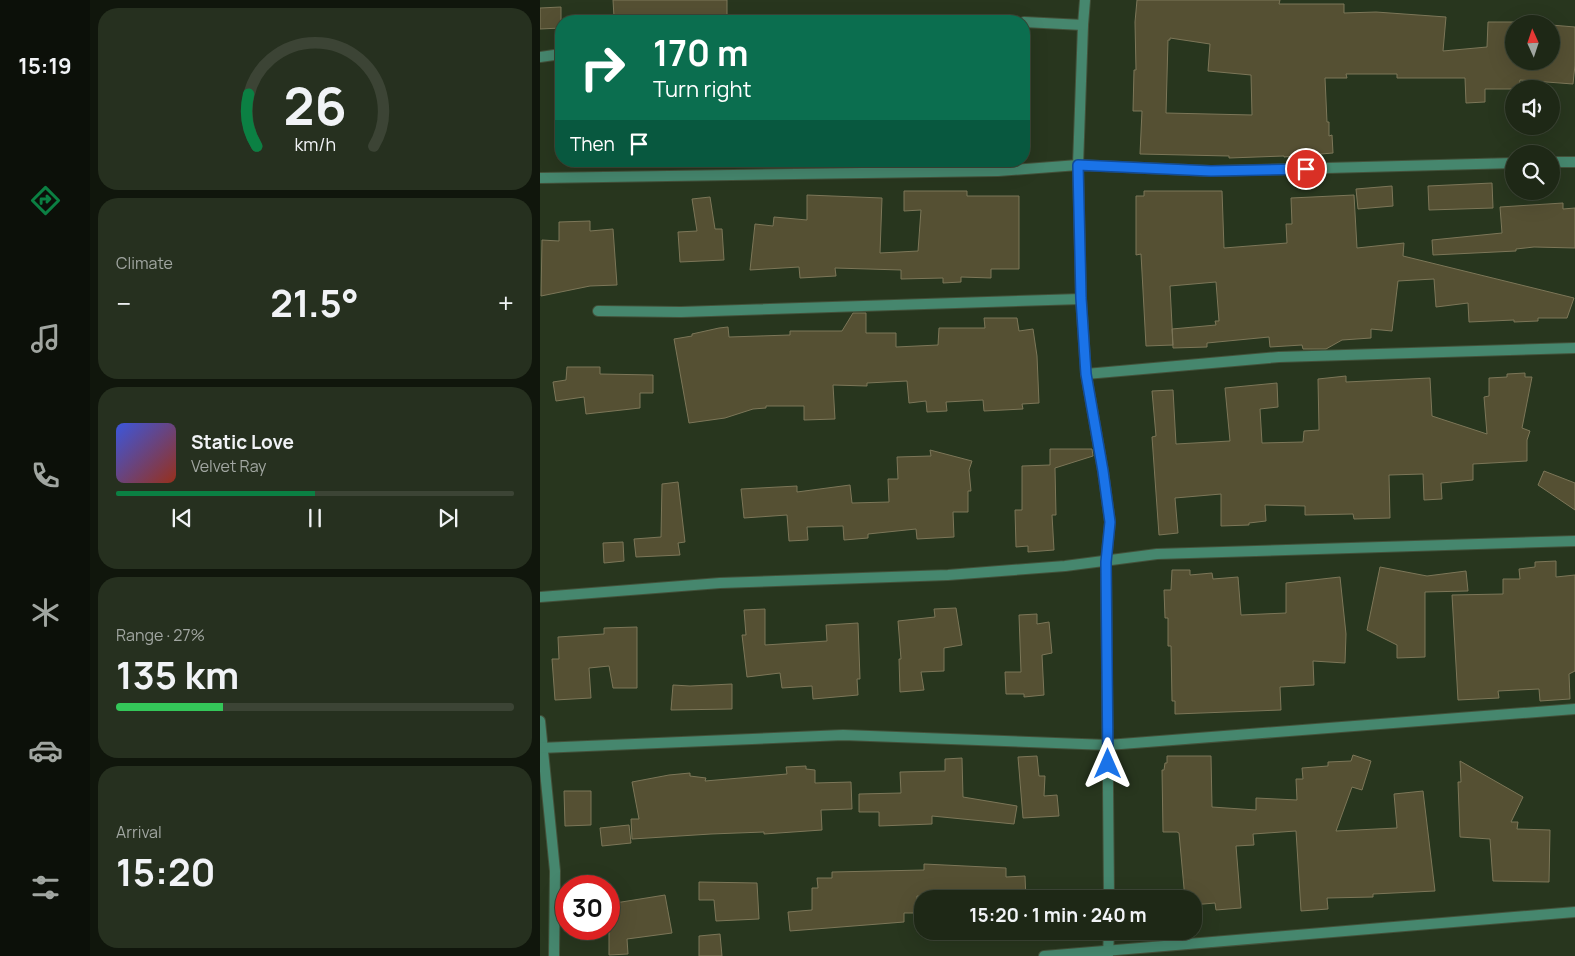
<!DOCTYPE html>
<meta charset="utf-8">
<style>
:root{--surface:#1e2816;--page:#26301f;--text:#f1f3f6;--muted:#a1a6a1;--line:#3c4435;--accent:#0b8043}
body{margin:0;font-family:Manrope,sans-serif;background:var(--page);color:var(--text);height:100vh;display:flex;flex-direction:column;font-size:19px;white-space:nowrap}
*{box-sizing:border-box;margin:0}
p{font-size:16px;color:var(--muted)}
.icon{flex:none;width:28px;height:28px;fill:none;stroke:currentColor;stroke-width:2;stroke-linecap:round;stroke-linejoin:round}
.map{position:relative;flex:1;overflow:hidden}
.panel{display:flex;flex-direction:column;gap:8px;padding:8px;background:#10160c;width:450px}
.panel>*{flex:none}
.guide{position:absolute;left:15px;top:15px;width:475px;height:152px;border-radius:20px;box-shadow:0 5px 20px #0002,0 0 0 1px var(--line);background:#0b6e4f;color:#fff;overflow:hidden}
.needle{width:32px;rotate:357deg}
.tools{position:absolute;left:965px;top:15px;display:grid;gap:10px}
.tools a{display:grid;place-items:center;width:55px;height:55px;border-radius:50%;background:var(--surface);box-shadow:0 5px 20px #0002,0 0 0 1px var(--line);font-size:25px}
.speed{position:absolute;left:15px;top:875px;display:flex;gap:10px;font-size:25px;font-weight:700;text-align:center}
.speed>*{display:grid;place-content:center;width:65px;height:65px;border-radius:50%;background:var(--surface);box-shadow:0 5px 20px #0002,0 0 0 1px var(--line);line-height:1}
.speed .limit{border:8px solid #d22;background:#fff;color:#111}
.pin{position:absolute;display:grid;place-items:center;width:42px;height:42px;color:#fff;margin:-21px;border:2px solid #fff;border-radius:50%;box-shadow:0 1px 5px #0007}
.me{position:absolute;width:55px;margin:-28px;rotate:0deg;stroke-linejoin:round;filter:drop-shadow(0 0 4px #0008)}
.turn{display:flex;align-items:center;gap:18px;height:105px;padding:0 15px;font-size:22px}
.turn .icon{width:65px;height:65px;stroke-width:2.5}
.turn b{display:block;font-size:35px;line-height:42px}
.then{display:flex;align-items:center;height:48px;padding:0 15px;background:#0003;gap:10px;font-size:19px}
.big{font-size:38px;font-weight:700;line-height:1.1}
.panel .card{flex:1;display:flex;flex-direction:column;justify-content:center;gap:8px;min-width:0;padding:0 18px;border-radius:20px;background:var(--page)}
.panel .dial{align-items:center;gap:0}
.dial svg{height:130px;overflow:visible;fill:none;stroke:var(--line);stroke-width:7;stroke-linecap:round;text-anchor:middle}
.dial text{fill:var(--text);stroke:none}
.song{display:flex;align-items:center;gap:15px}
.cover{width:60px;height:60px;border-radius:8px;background:linear-gradient(135deg,hsl(230 70% 55%),hsl(10 70% 35%))}
.played{height:5px;border-radius:2px;background:linear-gradient(90deg,var(--accent) 50%,var(--line) 50%)}
.keys{display:flex;justify-content:space-around;direction:ltr}
.heat{display:flex;justify-content:space-between;align-items:center;font-size:28px;direction:ltr}
.charge{height:8px;border-radius:4px;background:linear-gradient(90deg,#34c759 27%,var(--line) 0)}
.trip{position:absolute;left:374px;top:890px;width:288px;height:50px;border-radius:20px;background:var(--surface);box-shadow:0 5px 20px #0002,0 0 0 1px var(--line);font-weight:700;line-height:50px;text-align:center}
main{display:flex;flex:1;min-height:0}
.dock{display:flex;flex-direction:column;width:90px;justify-content:space-around;align-items:center;background:#0c1009;color:var(--muted)}
.dock .icon{width:35px;height:35px}
.dock .current{color:var(--accent)}
.dock b{font-size:22px;color:var(--text)}
.map>svg:first-child{display:block}
</style>
<main>
<nav class="dock">
<b>15:19</b>
<svg class="icon current" aria-label="directions" viewBox="0 0 24 24"><path d="M12 3l9 9-9 9-9-9zM9 14v-3h6M13 9l2 2-2 2"/></svg>
<svg class="icon" aria-label="music" viewBox="0 0 24 24"><path d="M9 18V5l10-2v13"/><circle cx="6" cy="18" r="3"/><circle cx="16" cy="16" r="3"/></svg>
<svg class="icon" aria-label="phone" viewBox="0 0 24 24"><path d="M5 4h4l2 5-3 2q2 4 5 5l2-3 5 2v4C11 20 4 13 5 4z"/></svg>
<svg class="icon" aria-label="climate" viewBox="0 0 24 24"><path d="M12 3v18M4 7l16 10M4 17L20 7"/></svg>
<svg class="icon" aria-label="car" viewBox="0 0 24 24"><path d="M5 17H2v-5l4-1 3-4h7l3 4 3 1v5h-3M9 17h6M6 11h13"/><circle cx="7" cy="17" r="2"/><circle cx="17" cy="17" r="2"/></svg>
<svg class="icon" aria-label="filters" viewBox="0 0 24 24"><path d="M4 7h16M4 17h16"/><circle cx="9" cy="7" r="2"/><circle cx="15" cy="17" r="2"/></svg>
</nav>
<section class="panel">
<div class="card dial"><svg viewBox="0 0 100 80">
<path d="M14 69A42 42 0 1 1 86 69"/>
<path d="M14 69A42 42 0 0 1 9 37" stroke="#0b8043"/>
<text x="50" y="56" font-size="32" font-weight="700">26</text>
<text x="50" y="72" font-size="11">km/h</text>
</svg></div>
<div class="card"><p>Climate</p>
<div class="heat"><a>−</a><b class="big">21.5°</b><a>+</a></div>
</div>
<div class="card">
<div class="song"><i class="cover"></i><div><b>Static Love</b><p>Velvet Ray</p></div></div>
<div class="played"></div>
<div class="keys"><svg class="icon" aria-label="previous" viewBox="0 0 24 24"><path d="M18 5L8 12l10 7zM5 5v14"/></svg><svg class="icon" aria-label="pause" viewBox="0 0 24 24"><path d="M8 5v14M16 5v14"/></svg><svg class="icon" aria-label="next" viewBox="0 0 24 24"><path d="M6 5l10 7-10 7zM19 5v14"/></svg></div>
</div>
<div class="card"><p>Range · 27%</p><b class="big">135 km</b><div class="charge"></div></div>
<div class="card"><p>Arrival</p><b class="big">15:20</b></div>
</section>
<div class="map">
<svg width="1035" height="956" viewBox="0 0 1035 956">
<rect width="100%" height="100%" fill="#28361e"/>
<!-- building -->
<g fill="#555033" stroke="#7c7658" fill-rule="evenodd">
<path d="M73,0H187V15L172,16V18H154V17L104,19V17H74Z"/>
<path d="M597,0H740L739,4H804V13L836,12L906,17L903,51L947,47L948,22H974V61H1011V25L1035,27V65L1033,84L980,80L979,89H945V102L926,103L925,78H857V74H806L807,78H785L787,122H789V136L792,135L793,153L744,157V156L689,158V156L600,154L602,111H593L594,70H596L595,22ZM630,38L670,44L668,71L711,75L712,115L626,113L628,40H630Z"/>
<path d="M21,7V28L0,29V8Z"/>
<path d="M952,183L953,208L889,210L888,186Z"/>
<path d="M852,186L853,206L818,209L816,189Z"/>
<path d="M364,191H427V196H479V269H451V278L421,277V282L403,283V278L361,279V270L295,268L296,276L260,278L259,267L210,270L215,224L233,226L234,217L267,220V195L342,198L340,253L378,251L381,210L364,211Z"/>
<path d="M604,191H682L684,248L747,243L746,224H752L751,198L814,195L817,248L864,243L863,256L1034,298L1027,318H998V321L974,322V320L929,322L928,303L896,307L894,279L858,281L852,331L831,329V338L802,340L786,349H763L762,345L730,347L729,337L667,343V347L633,348L632,329L676,325L675,321H679L676,282L630,286L633,345L606,346L601,254L596,255V196H604Z"/>
<path d="M170,197L175,229H182L184,260L140,262L138,232L157,231L152,199Z"/>
<path d="M1023,203V209L1035,208V248L994,247L976,249V251L893,255L892,240L962,233L960,207Z"/>
<path d="M50,221V231L73,229L77,285L50,286L1,296L2,240L19,241V222Z"/>
<path d="M313,313H326V333H356V347L398,345L399,328H445L444,318H477L479,331L493,329L497,356L499,403L482,404L483,409L444,411L443,400L406,402L407,411L387,412L386,401L369,403L367,381L327,383V386L293,385L295,419L264,420V406H226V408L213,409L185,418L149,423L134,339L152,336V334L179,328L188,327L189,337L250,335V331H302Z"/>
<path d="M27,367H60V374L113,375V393H100V408L46,414L44,397L16,401L13,382L26,380Z"/>
<path d="M985,373V377H992L982,428L990,431L987,440V461L933,464V480L901,483L902,499L884,500L883,474L849,475L850,518L814,519L813,514L765,515V506L725,505L726,521L709,523V525L681,526V494L635,498L638,533L619,535L612,437L616,436L612,391L633,390L636,444L690,441L685,388L737,383L738,407L720,409L722,443L763,442L764,431L779,430L778,379L806,376V382L890,378L892,416L947,434L944,397L949,396V378L967,377V374Z"/>
<path d="M510,449H552L553,456L515,468L516,515H512L514,550L488,552V546L476,547L475,510H482V466L510,465Z"/>
<path d="M390,450L432,461L429,470L431,491H428V512H413L414,537L377,539L376,529L328,534V538L304,540L303,526L267,527L268,540L249,541L247,515L204,518L201,489L257,486V492L310,485L312,503L349,502L348,479H358L357,457L391,456Z"/>
<path d="M1004,471L1035,483V510L998,485Z"/>
<path d="M138,482L145,542L138,543L140,555L96,557L94,539L121,537L122,484Z"/>
<path d="M83,542L84,561L64,563L63,543Z"/>
<path d="M1016,561V577L1035,575V671L1029,674L1030,699L1000,701L999,689L958,691L959,698L918,700L912,595L963,594V579H980L979,569L995,567V562Z"/>
<path d="M840,567L887,576L926,571L928,591L885,592V657L857,658V645L827,630Z"/>
<path d="M632,570H650V575L672,573L673,579L698,577L701,615L746,613V583L800,577L806,634L805,663L773,661L774,685L740,687L741,710L635,714V701H632L631,646H628V618H625L624,590H631Z"/>
<path d="M416,608L422,645L404,648V671L381,672L384,690L360,692L359,659H361L358,621L395,617L394,609Z"/>
<path d="M225,609V645L287,641L286,625L318,623L320,679H317L318,695L273,699L272,686L242,688L240,673L207,677L202,635H206L204,610Z"/>
<path d="M497,614V624L509,622L512,653L502,655L504,695L484,697V694H466L465,672H481L479,615Z"/>
<path d="M97,627V688H73L69,666L49,668L51,698L15,700L12,659H19L18,637L64,634V628Z"/>
<path d="M192,684V709L131,710L133,685L150,686Z"/>
<path d="M813,755L831,761L822,790L812,787L796,831L857,828L854,794L883,791L895,891L833,894V897L787,898L788,909L761,911L756,831L713,834L714,845L696,846L701,908L676,910L675,903L652,905V899H645L639,833L637,832H623L622,770H624L625,763H627V756H671L672,807L716,810V798L757,800L756,779H763L762,768L788,766V762L811,761Z"/>
<path d="M497,756L499,776H505L504,796L517,795L519,816L483,818L478,757Z"/>
<path d="M422,758L423,797L477,806L474,824L392,816V824L339,826V812H319V794L361,793L360,772L405,771V759Z"/>
<path d="M920,761L983,797L971,822H978L977,829L1010,830L1009,882L953,881L950,839L920,837L918,782H921Z"/>
<path d="M266,766V769L275,770V783L311,782L312,809L281,810L282,830L224,834V832L171,834L92,839L91,819H99L92,782L129,775L150,773V776L166,778L165,781L247,774L246,767Z"/>
<path d="M24,791H51V825L25,826Z"/>
<path d="M89,825L91,843L62,846L60,828Z"/>
<path d="M384,864L466,868V877L485,876L486,899H417L377,896V913H364V922L250,931L248,912L272,910V888H278L277,878H292V872L384,870Z"/>
<path d="M159,882L217,883L219,919L176,921L174,900H159Z"/>
<path d="M125,895L132,933L87,939L88,954L69,955V904Z"/>
<path d="M180,934L182,956H159V936Z"/>
</g>
<g fill="none" stroke-linecap="round" stroke-linejoin="round">
<!-- street casing -->
<g stroke="#43513a" stroke-width="12">
<g id="street">
<path d="M545,0L543,25L538,165L541,299L546,374L563,471L570,522L566,562L569,899"/>
<path d="M484,22L543,25"/>
<path d="M0,57L21,54"/>
<path d="M1011,162H1035"/>
<path d="M0,178L458,171L538,165L671,171L974,163"/>
<path d="M58,311L141,312L541,299"/>
<path d="M546,374L739,357L1035,348"/>
<path d="M0,597L180,583L408,575L525,566L617,554L1035,541"/>
<path d="M0,721L15,871L14,956"/>
<path d="M0,748L303,735L568,745L1035,709"/>
<path d="M568,955L569,931"/>
<path d="M504,956L1035,912"/>
</g>
</g>
<!-- street -->
<use href="#street" stroke="#46876e" stroke-width="10"/>
</g>
<g fill="none" stroke-linecap="round" stroke-linejoin="round">
<!-- route casing -->
<g stroke="#114b97" stroke-width="12">
<path id="route" d="M568,764L566,562L570,522L563,471L546,374L541,298L538,165L671,171L766,169"/>
</g>
<!-- route -->
<use href="#route" stroke="#1a73e8" stroke-width="9"/>
</g>
</svg>
<div class="tools">
<a><svg class="needle" viewBox="-14 -14 28 28"><path d="M0-13l5 13h-10z" fill="#e53935"/><path d="M0 13l5-13h-10z" fill="#a1a6a1"/></svg></a>
<a><svg class="icon" aria-label="sound" viewBox="0 0 24 24"><path d="M4 9h4l5-4v14l-5-4H4zM17 9q2 3 0 6"/></svg></a>
<a><svg class="icon" aria-label="search" viewBox="0 0 24 24"><circle cx="10" cy="10" r="6"/><path d="M15 15l6 6"/></svg></a>
</div>
<div class="speed"><div class="limit">30</div></div>
<div class="pin" style="left:766px;top:169px;background:#d93025"><svg class="icon" aria-label="arrive" viewBox="0 0 24 24"><path d="M6 21V4h12l-3 4 3 4H6"/></svg></div>
<svg class="me" style="left:568px;top:764px" viewBox="-20 -20 40 40"><path d="M0-17L14 15 0 8-14 15z" fill="#1a73e8" stroke="#fff" stroke-width="4"/></svg>
<div class="trip">15:20 · 1 min · 240 m</div>
<div class="guide">
<div class="turn"><svg class="icon" aria-label="right" viewBox="0 0 24 24"><path d="M7 20v-9h11M14 6l5 5-5 5"/></svg><div><b>170 m</b>Turn right</div></div>
<div class="then">Then<svg class="icon" aria-label="arrive" viewBox="0 0 24 24"><path d="M6 21V4h12l-3 4 3 4H6"/></svg></div>
</div>
</div>
</main>
